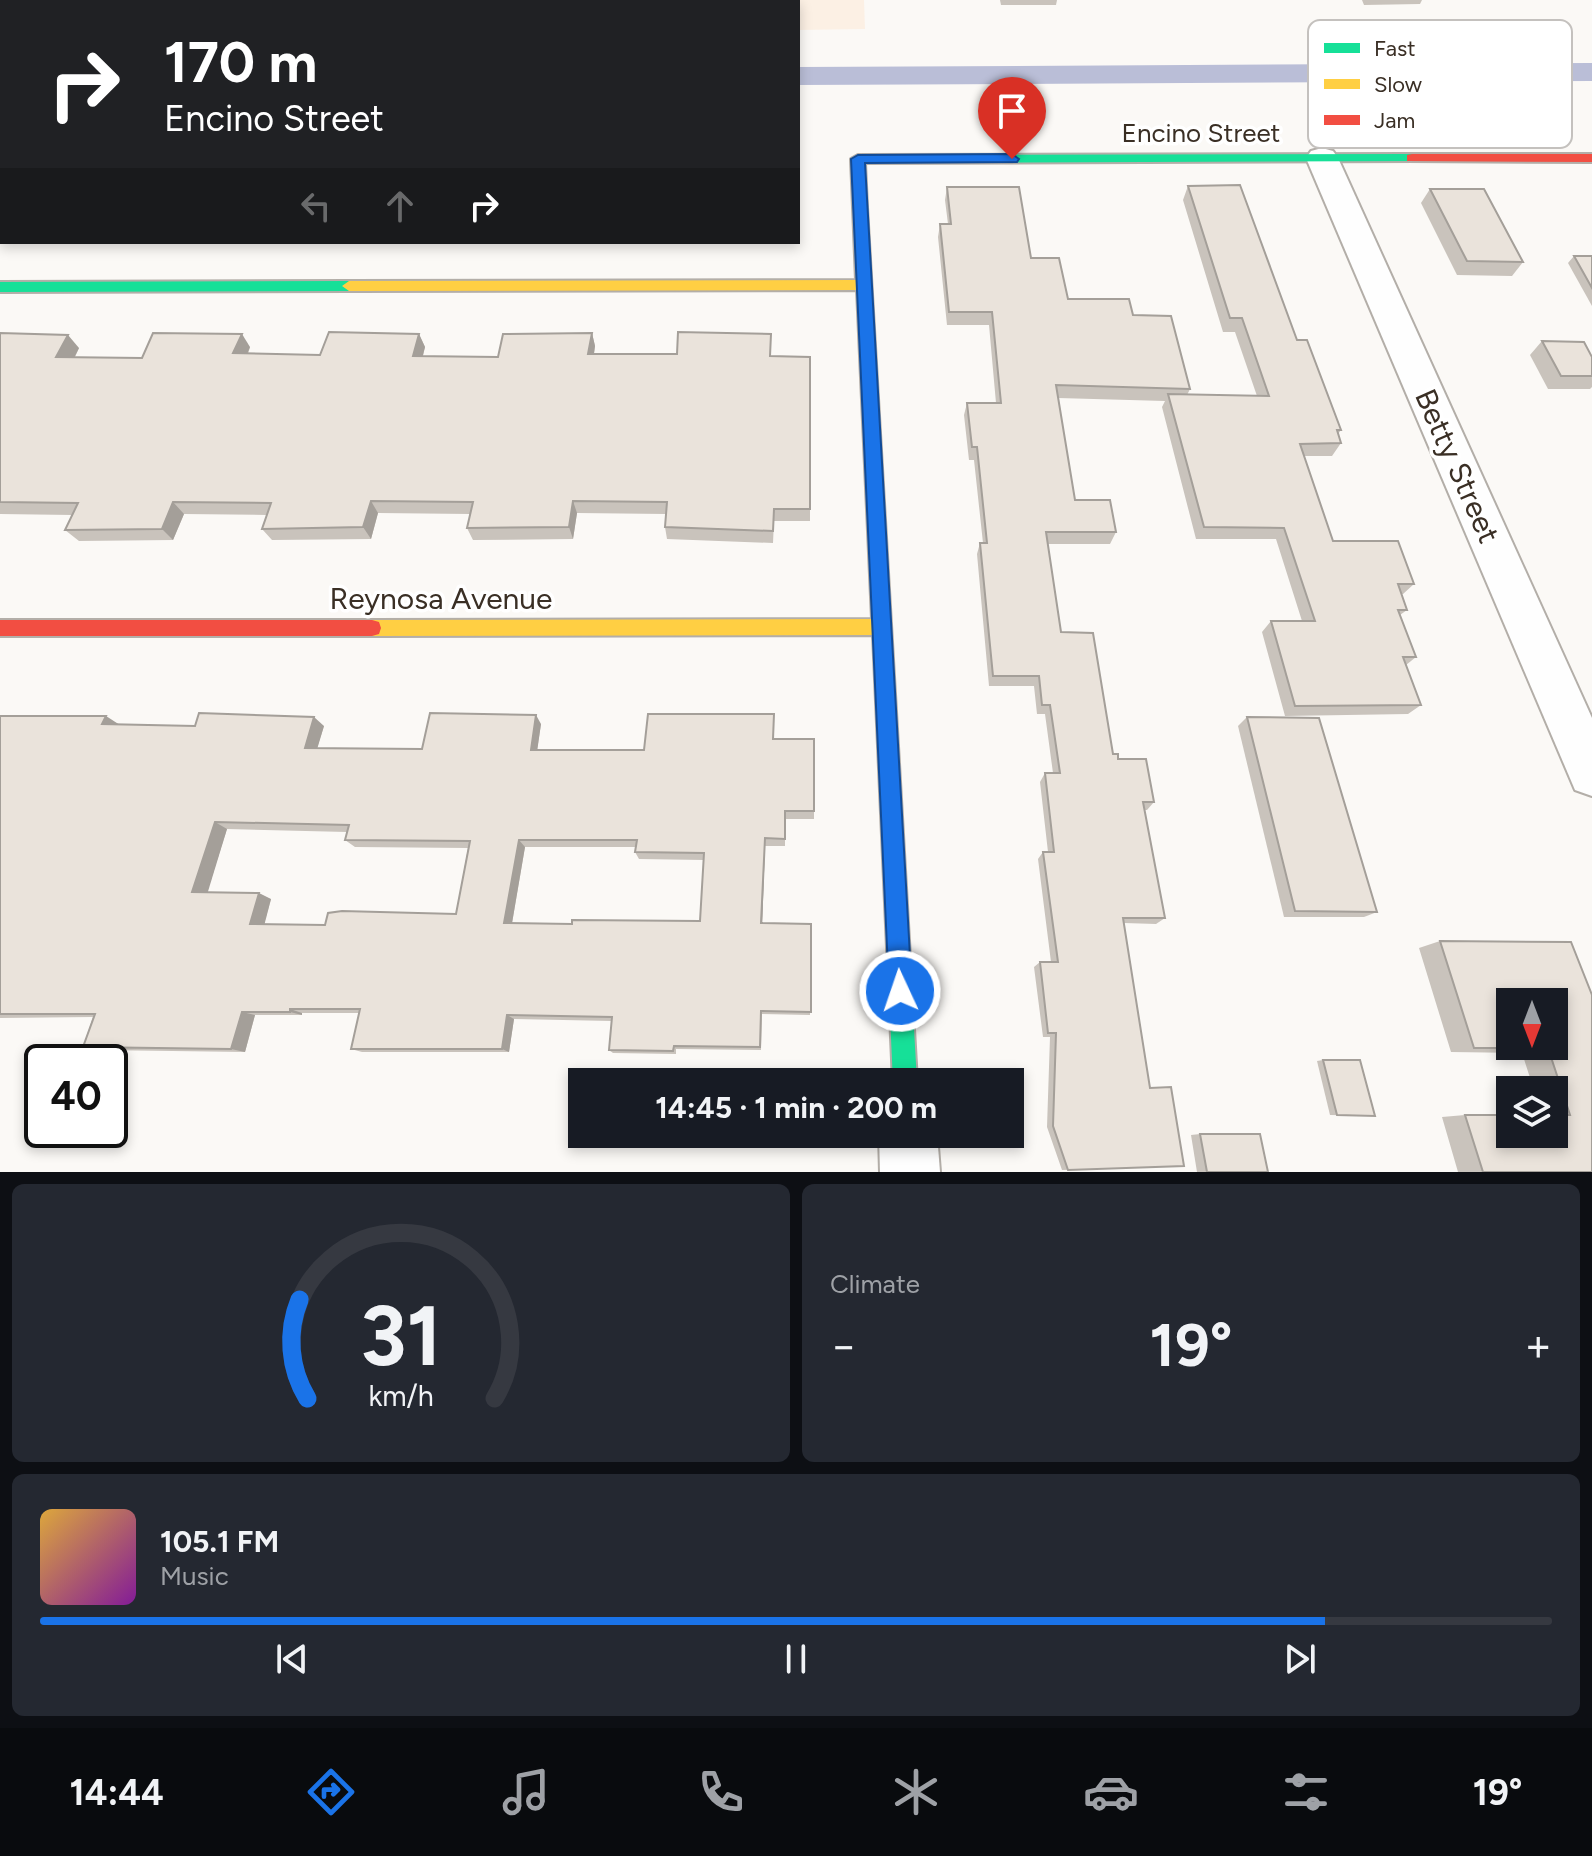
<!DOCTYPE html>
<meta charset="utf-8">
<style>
:root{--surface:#171b24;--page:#242831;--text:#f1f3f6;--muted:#9ea1a6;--line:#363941;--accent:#1a73e8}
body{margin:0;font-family:Figtree,sans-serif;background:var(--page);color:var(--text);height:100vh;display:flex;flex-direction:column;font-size:30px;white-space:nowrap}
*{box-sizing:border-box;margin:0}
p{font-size:26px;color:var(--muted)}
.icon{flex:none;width:44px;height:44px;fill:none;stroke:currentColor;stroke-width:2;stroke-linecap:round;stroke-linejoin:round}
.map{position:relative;height:1172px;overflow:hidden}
.drawer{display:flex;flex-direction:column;gap:12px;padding:12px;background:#0d0f14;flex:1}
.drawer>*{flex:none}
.hud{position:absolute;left:0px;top:0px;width:800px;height:244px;box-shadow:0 4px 12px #0003;background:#202124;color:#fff;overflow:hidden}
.needle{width:52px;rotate:180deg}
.fabs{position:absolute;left:1496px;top:988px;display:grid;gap:16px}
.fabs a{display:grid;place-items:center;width:72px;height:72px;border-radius:0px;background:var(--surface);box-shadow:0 4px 12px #0003;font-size:40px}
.speed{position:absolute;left:24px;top:1044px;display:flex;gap:16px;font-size:40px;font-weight:700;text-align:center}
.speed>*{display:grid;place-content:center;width:104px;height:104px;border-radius:50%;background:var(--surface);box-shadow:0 4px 12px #0003;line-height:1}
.speed .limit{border:4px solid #111;border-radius:12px;background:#fff;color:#111}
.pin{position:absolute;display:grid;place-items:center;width:68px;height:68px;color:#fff;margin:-82px -34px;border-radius:50% 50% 50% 0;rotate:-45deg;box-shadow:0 0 8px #0007}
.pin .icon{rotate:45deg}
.me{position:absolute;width:88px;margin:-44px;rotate:357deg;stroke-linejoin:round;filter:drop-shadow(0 0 6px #0008)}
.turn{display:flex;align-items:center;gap:28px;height:168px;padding:0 32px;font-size:36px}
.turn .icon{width:104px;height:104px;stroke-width:2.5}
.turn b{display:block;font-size:56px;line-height:68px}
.lanes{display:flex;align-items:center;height:76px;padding:0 32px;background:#0003;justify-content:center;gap:40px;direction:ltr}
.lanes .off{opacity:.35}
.big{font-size:60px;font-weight:700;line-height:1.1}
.drawer .card{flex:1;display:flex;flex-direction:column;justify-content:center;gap:12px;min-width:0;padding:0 28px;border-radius:12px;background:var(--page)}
.drawer .dial{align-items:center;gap:0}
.dial svg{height:208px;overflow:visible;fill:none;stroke:var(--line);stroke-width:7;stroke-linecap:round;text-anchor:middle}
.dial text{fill:var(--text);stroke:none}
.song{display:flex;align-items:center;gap:24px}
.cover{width:96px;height:96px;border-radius:12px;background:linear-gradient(135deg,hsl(40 70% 55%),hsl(290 70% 35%))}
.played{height:8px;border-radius:4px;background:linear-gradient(90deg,var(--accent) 85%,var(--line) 85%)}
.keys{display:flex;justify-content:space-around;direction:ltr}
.heat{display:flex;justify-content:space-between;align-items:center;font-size:44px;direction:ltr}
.drawer .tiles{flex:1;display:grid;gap:12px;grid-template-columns:1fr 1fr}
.card:last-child{grid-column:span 2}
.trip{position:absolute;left:568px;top:1068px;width:456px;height:80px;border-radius:0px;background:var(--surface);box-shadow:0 4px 12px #0003;font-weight:700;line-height:80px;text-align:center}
.tabs{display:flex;height:128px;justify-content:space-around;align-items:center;background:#090b0e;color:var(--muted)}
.tabs .icon{width:56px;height:56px}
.tabs .on{color:var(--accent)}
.tabs b{font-size:36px;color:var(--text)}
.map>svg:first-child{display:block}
</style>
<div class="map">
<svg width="1592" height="1172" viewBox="0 0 1592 1172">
<rect width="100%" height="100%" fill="#fbf9f6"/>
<!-- built -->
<path fill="#fcf0e4" d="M0,0H864L865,29L798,30V2H2L0,30Z"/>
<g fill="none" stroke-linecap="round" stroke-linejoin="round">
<!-- canal -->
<g fill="#babed7" fill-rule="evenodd">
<path d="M1592,63V81L798,85V67Z"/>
<rect x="0" y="70" width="2" height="18"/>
</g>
<!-- street casing -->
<g stroke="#b3aea8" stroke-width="4">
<g id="street">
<path d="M1322,148L1333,151L1338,158L1592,718V796L1575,790L1306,158L1311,151Z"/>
<path d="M879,1134H937L940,1172H880Z"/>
</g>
</g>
<!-- fast casing -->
<g stroke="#b3aea8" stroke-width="4">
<g id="fast">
<path d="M1412,154L1417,155V161L865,163L867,207L860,212L853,207L851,159L858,155Z"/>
<path d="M349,281L356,286L349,291L0,292V282Z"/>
<path d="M888,737L895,739L898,746L917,1082H893L878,746L881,739Z"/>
</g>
</g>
<!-- slow casing -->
<g stroke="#b3aea8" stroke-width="4">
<path id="slow" d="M860,202L867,207L898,746L895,753L888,755L881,753L878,746L873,635L372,636L365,634L363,628L365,622L372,620L872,619L857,290L349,291L342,286L349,281L856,280L853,207Z"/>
</g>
<!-- jam casing -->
<g stroke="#b3aea8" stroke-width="4">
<g id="jam">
<path d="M1412,154H1592V162L1407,161V155Z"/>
<path d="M0,620H372L379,622L381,628L379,634L372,636H0Z"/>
</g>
</g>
<!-- street -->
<use href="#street" fill="#fefefe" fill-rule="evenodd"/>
<!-- fast -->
<use href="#fast" fill="#16e098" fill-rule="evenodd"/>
<!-- slow -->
<use href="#slow" fill="#ffcf43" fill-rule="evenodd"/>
<!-- jam -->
<use href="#jam" fill="#f24e42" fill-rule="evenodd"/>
</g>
<!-- wall -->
<g fill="#c9c3bc" fill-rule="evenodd">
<rect x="686" y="0" width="98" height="2"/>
<path d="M1000,0H1057L1056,5H1001Z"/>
<path d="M1362,0H1422L1420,4L1364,5Z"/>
<rect x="0" y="153" width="2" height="77"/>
<path d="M1188,186L1297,340L1341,430L1338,434L1341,443L1332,456H1304L1333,541L1414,584L1403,594H1401L1407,610L1400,615L1416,657L1406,665L1421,705L1408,714L1285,716L1262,632L1271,621H1302L1276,539H1196L1162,407L1165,401L1058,398L1075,500L1116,532L1110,544H1048L1061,632L1113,754L1154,802L1147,810H1144L1165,918L1156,924L1124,923L1150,1088L1184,1166L1062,1170L1047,1127L1050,1037H1043L1034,967L1040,962H1051L1038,859L1043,852H1048L1040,782L1045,773H1053L1045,714H1037L1034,686H989L977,554L980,543H983L974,460H969L964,415L967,403H996L989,325H947L938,237L940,224H948L945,200L947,187L1031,258L1068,299L1133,315L1190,389L1187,395L1257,396L1235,332H1223L1183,200Z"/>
<path d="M1430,189L1523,262L1512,276L1457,275L1421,203Z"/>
<path d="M1574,256H1592V306L1568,263Z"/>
<path d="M0,333L79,348L75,357L142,358L250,347L248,354L320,355L419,334L425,347L423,356L498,357L592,333L595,346L594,354L810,357V521H774L773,543L667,539L665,527L666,514L577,513L573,539L473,540L467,528L470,514L378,513L371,539L272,540L262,529L267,515L184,514L173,540L79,541L65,530L73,515L0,514Z"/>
<path d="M1542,341L1592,357V387L1590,389H1548L1530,355Z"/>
<path d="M774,714V739H814V819H785V846H765L762,923L811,924L810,1015L762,1014L761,1050L676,1049V1054L613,1053L609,1050L612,1021L514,1019L509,1052H362L351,1049L359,1013H302V1015H255L245,1052L100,1050L83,1047L93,1017L0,1018V716L120,725L195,726H324L317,748L422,749L541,724L537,750H644ZM227,829L347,832L345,840L355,847L468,848L456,914L325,925L264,924L271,899L207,892ZM525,847H636L635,852L639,859L704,860L700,921L572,924L512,923Z"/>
<path d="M1247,717L1377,912L1364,917H1284L1238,726Z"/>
<path d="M1440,941L1592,995V1172H1458L1442,1117L1465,1115L1554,1134V1090H1534L1522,1053L1451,1052L1419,948Z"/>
<path d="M1323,1060L1375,1116L1330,1115L1317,1061Z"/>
<path d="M1200,1134L1268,1172H1197L1191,1135Z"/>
</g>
<!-- shaded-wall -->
<g fill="#a49f99">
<path d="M762,0H784V2H758Z"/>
<path d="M592,333L595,346L592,367L588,354Z"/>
<path d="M242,334L250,347L242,366L233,353Z"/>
<path d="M419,334L425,347L419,370L413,356Z"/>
<path d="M68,335L79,348L68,370L56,357Z"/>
<path d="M371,501L378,513L371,539L363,527Z"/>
<path d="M573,501L577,513L573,539L569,527Z"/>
<path d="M173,502L184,514L173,540L162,529Z"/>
<path d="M536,715L541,724L536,759L531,750Z"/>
<path d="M106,716L120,725L102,724Z"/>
<path d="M314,717L324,726L315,756L305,748Z"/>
<path d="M215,822L227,829L206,898L192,892Z"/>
<path d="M765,838V846L762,929L761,923Z"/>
<path d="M519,840L525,847L511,929L504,923Z"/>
<path d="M259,893L271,899L263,930L250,924Z"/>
<path d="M290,1009L302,1013V1015L290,1012Z"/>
<path d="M242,1012L255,1015L245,1052L231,1049Z"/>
<path d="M507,1015L514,1019L509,1052L502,1049Z"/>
</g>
<!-- building -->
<g fill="#eae3db" stroke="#a49f99" stroke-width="2" fill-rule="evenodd">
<path d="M702,0H762L758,2H705Z"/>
<rect x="0" y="153" width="2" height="63"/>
<path d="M1240,185L1297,340H1307L1341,430H1337L1341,443L1300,444L1333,541H1398L1414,584H1398L1407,610H1398L1416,657H1403L1421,705L1295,706L1271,621H1315L1284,528L1204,527L1168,394L1269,396L1242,318H1230L1188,186Z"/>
<path d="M947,187H1019L1031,258H1059L1068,299H1129L1133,315L1171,316L1190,389L1056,385L1075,500H1110L1116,532H1046L1061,632L1093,633L1113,754H1118V759H1146L1154,802H1143L1165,918H1123L1150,1088L1171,1087L1184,1166L1068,1170L1053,1126L1056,1033H1048L1040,962H1058L1043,852H1054L1045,773H1060L1050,705H1042L1039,676H993L980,543H987L977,447H972L967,403H1001L992,312H949L940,224H951Z"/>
<path d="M1430,189H1484L1523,262L1467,261Z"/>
<path d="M1574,256H1592V288Z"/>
<path d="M329,332L419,334L413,356L498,357L503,334L592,333L588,354H677L678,332L771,334L770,356L810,357V509H774L773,531L665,527L667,502L573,501L569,527L467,528L473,502L371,501L363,527L262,529L271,503L173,502L162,529L65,530L78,503L0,502V333L68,335L56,357L142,358L153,333L242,334L233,353L320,355Z"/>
<path d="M1542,341L1584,342L1592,357V376H1561Z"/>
<path d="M199,713L314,717L305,748L422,749L430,713L536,715L531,750H644L648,714H774L773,739H814V811H785V839L765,838L761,923L811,924V1012L761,1011L760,1047L674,1046L673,1051L609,1050L612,1017L507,1015L502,1049H351L360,1009H290V1012H242L231,1049L83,1047L95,1014H0V716H106L102,724L195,726ZM215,822L349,825L345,840L470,841L456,914L342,911L328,913L325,925L250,924L259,893L192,892ZM519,840H637L635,852L704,853L700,921L572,920V924L504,923Z"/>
<path d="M1247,717L1319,718L1377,912L1295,911Z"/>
<path d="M1440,941L1571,942L1592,995V1172H1483L1465,1115H1510V1134H1554V1115H1570L1548,1048H1474ZM1510,1002H1554V1046H1510Z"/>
<path d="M1323,1060H1360L1375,1116L1337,1115Z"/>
<path d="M1200,1134H1260L1268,1172H1207Z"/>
</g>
<!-- route -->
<path fill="#1a73e8" stroke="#114b97" stroke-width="2" d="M1012,154L1019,159L1017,162L865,163L912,991L908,999L900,1002L892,999L889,991L851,159L858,155Z"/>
<g text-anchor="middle" stroke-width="7" stroke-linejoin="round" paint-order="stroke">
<!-- far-street labels -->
<g font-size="26" fill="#3a2f25" stroke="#fff">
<text x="1201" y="142">Encino Street</text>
</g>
<!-- street labels -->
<g font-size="30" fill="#3a2f25" stroke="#fff">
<text transform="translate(1457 466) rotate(66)" y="10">Betty Street</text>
<text x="441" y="609">Reynosa Avenue</text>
</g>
</g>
<!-- legend -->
<rect x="1308" y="20" width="264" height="128" rx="12" fill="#fff" stroke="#c4c1be" stroke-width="2"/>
<rect x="1324" y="43" width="36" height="10" fill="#16e098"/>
<rect x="1324" y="79" width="36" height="10" fill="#ffcf43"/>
<rect x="1324" y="115" width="36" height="10" fill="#f24e42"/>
<g font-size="22" fill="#3a2f25">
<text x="1374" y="56">Fast</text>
<text x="1374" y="92">Slow</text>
<text x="1374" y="128">Jam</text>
</g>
</svg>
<div class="fabs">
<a><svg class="needle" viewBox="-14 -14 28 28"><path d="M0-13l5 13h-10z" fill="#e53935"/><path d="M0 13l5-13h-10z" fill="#9ea1a6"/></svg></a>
<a><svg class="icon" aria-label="layers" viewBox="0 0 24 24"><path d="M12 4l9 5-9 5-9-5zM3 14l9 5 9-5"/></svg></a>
</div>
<div class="speed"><div class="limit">40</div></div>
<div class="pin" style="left:1012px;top:159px;background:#d93025"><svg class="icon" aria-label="arrive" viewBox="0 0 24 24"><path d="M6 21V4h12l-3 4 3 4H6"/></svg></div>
<svg class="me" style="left:900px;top:991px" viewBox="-20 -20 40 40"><circle r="17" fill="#1a73e8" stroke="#fff" stroke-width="3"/><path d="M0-11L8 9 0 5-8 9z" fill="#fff"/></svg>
<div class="trip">14:45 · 1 min · 200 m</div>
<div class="hud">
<div class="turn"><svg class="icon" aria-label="right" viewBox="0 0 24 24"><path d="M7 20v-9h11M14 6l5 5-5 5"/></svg><div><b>170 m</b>Encino Street</div></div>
<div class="lanes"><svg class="icon off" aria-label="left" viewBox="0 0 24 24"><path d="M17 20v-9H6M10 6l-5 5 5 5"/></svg><svg class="icon off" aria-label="ahead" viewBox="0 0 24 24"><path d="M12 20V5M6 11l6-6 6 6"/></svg><svg class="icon" aria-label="right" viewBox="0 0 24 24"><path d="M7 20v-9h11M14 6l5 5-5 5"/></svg></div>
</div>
</div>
<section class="drawer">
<div class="tiles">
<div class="card dial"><svg viewBox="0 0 100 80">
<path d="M14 69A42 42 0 1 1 86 69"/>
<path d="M14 69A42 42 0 0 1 11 31" stroke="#1a73e8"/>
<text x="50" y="56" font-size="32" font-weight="700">31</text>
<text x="50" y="72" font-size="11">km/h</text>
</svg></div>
<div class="card"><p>Climate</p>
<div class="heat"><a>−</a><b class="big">19°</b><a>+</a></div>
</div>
<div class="card">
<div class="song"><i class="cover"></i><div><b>105.1 FM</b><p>Music</p></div></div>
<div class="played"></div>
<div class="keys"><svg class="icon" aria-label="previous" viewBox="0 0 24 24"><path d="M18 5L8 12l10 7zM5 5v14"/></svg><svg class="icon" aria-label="pause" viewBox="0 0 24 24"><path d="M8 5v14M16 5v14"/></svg><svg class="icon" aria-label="next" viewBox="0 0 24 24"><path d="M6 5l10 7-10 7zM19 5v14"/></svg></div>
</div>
</div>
</section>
<nav class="tabs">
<b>14:44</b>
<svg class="icon on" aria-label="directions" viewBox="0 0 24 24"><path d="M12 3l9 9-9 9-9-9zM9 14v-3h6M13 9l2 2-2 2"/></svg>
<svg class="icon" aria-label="music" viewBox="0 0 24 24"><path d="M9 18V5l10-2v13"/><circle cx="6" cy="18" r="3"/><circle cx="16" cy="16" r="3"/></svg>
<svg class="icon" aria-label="phone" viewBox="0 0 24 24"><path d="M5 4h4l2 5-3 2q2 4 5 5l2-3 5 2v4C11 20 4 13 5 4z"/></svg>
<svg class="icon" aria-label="climate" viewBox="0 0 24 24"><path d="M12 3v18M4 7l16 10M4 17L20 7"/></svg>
<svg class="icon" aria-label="car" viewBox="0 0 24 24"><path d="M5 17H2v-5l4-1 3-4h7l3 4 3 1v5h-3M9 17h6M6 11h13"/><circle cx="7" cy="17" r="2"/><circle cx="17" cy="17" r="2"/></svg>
<svg class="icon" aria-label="filters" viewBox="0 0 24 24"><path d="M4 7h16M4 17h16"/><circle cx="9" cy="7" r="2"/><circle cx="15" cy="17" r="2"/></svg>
<b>19°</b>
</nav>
